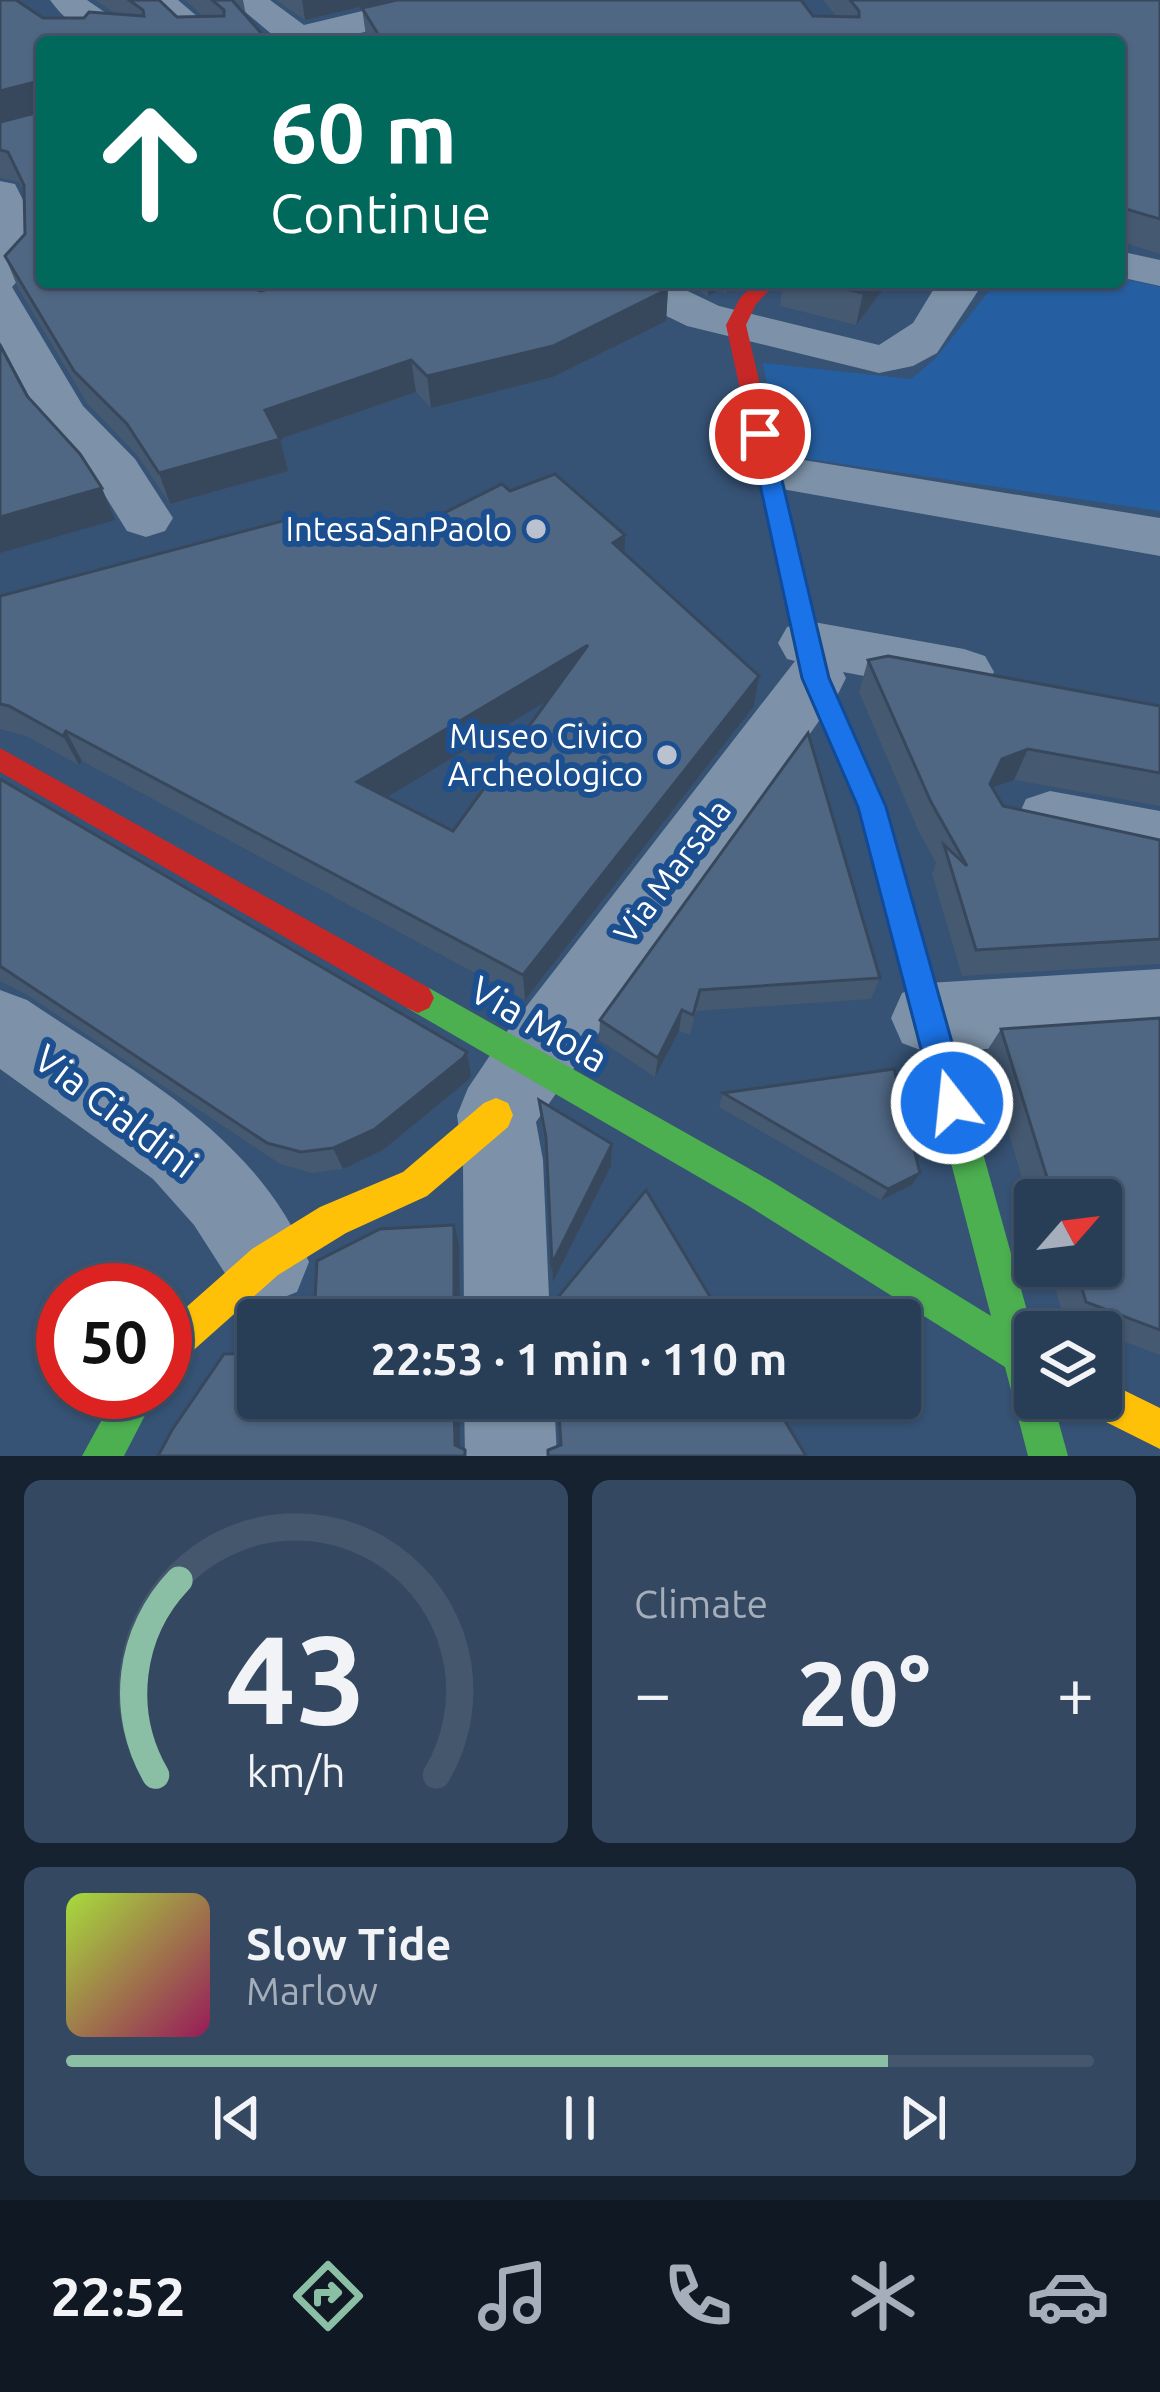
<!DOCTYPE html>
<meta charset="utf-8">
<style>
:root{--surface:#283e57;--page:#344961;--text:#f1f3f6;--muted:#a5aeba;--line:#44576d;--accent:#8abfa5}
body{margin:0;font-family:Ubuntu,sans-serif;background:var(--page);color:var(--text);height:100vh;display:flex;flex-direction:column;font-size:45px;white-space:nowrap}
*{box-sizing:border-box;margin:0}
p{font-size:39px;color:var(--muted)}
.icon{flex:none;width:66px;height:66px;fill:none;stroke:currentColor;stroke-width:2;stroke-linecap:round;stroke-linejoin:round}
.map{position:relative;height:1456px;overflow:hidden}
.details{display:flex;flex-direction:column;gap:24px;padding:24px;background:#162230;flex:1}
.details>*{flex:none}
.guide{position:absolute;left:36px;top:36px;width:1089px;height:252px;border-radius:12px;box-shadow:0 3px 9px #0004,0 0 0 3px var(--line);background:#00695c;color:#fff;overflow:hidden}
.needle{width:78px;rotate:62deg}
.controls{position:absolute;left:1014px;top:1179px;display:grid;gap:24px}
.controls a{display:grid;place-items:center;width:108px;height:108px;border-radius:12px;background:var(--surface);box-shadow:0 3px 9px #0004,0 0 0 3px var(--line);font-size:60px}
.speed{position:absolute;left:36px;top:1263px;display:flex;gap:24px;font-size:60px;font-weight:700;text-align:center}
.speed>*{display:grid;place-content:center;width:156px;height:156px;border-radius:50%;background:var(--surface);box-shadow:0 3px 9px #0004,0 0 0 3px var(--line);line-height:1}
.speed .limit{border:18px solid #d22;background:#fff;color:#111}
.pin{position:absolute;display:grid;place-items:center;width:102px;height:102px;color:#fff;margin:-51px;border:6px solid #fff;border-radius:50%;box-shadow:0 3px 12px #0007}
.me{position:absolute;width:132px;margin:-66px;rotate:344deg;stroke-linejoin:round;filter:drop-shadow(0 0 9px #0008)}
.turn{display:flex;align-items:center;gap:42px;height:252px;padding:0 36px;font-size:54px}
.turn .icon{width:156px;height:156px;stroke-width:2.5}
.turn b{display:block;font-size:84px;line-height:102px}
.big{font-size:90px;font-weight:700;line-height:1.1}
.details .card{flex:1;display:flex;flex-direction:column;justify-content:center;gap:18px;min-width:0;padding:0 42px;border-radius:18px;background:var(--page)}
.details .dial{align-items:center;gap:0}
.dial svg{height:312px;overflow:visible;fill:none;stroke:var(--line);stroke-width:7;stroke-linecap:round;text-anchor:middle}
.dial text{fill:var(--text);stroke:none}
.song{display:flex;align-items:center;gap:36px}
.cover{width:144px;height:144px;border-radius:18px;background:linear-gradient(135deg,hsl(80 70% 55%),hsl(330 70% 35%))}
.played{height:12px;border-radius:6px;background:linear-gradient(90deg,var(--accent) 80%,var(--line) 80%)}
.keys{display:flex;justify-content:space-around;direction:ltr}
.heat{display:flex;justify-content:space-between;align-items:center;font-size:66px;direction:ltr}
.details .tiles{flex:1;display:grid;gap:24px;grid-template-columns:1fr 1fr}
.card:last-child{grid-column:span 2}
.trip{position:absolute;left:237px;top:1299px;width:684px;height:120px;border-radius:12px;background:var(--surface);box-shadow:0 3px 9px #0004,0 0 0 3px var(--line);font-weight:700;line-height:120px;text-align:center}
.menu{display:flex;height:192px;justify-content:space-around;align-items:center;background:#101923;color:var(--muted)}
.menu .icon{width:84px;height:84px}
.menu .on{color:var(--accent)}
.menu b{font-size:54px;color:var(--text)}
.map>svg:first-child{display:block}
</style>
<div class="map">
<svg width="1160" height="1456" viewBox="0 0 1160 1456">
<rect width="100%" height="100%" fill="#365274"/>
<!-- green -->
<path fill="#265fa1" d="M1119,278L1160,287V511L781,455L763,363L911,379L936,358L996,282H1119Z"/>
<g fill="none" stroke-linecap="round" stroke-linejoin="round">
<!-- street -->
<g fill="#7d92a8" fill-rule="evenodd">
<path d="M50,0H87L148,42C105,42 77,37 50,0Z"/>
<path d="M140,0H178L227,42H187Z"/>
<path d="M231,0H270L304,25L408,0H442L437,15L322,42H271L275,37Z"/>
<path d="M0,181L15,184L31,216L32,265L12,287L83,406L135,459L173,518L165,531L146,537L127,531L97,483L45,426L0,342Z"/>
<path d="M1119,251L1160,260V286L1119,277Z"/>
<path d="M610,282H669L719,306L879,345L913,323L938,282H984L937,353L913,366L879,373L687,326L617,292Z"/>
<path d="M767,454L1160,518V556L748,483L741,471L748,459Z"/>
<path d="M808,621L964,649L985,656L994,672L985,688L964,695L843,672L846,678L838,694L536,1122L543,1160L550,1320H464L463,1160L457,1115L468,1088L501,1039L795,661L787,659L778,643L787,627Z"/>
<path d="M1050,791L1160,811V869L1026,839L1017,819L1026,799Z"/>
<path d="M1160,969V1037L928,1053L902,1043L891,1018L902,993L928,983Z"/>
<path d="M0,990L27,1000C135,1073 257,1135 309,1262L297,1292L267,1304L237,1292L194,1225L153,1179L0,1069Z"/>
<path d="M464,1398H554L557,1456H465Z"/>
</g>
<!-- fast -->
<g fill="#4caf50" fill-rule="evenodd">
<path d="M849,743L859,746L886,807L1035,1339V1398H1052L1068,1456H1028L1005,1367L747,1205L407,1008L402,998L407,988L418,983L429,988L771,1181L991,1316L858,807L835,754L839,746Z"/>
<path d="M117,1392H157L124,1456H82Z"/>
</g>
<!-- slow -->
<g fill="#ffc107" fill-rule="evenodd">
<path d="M496,1098L508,1103L513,1115L508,1127L427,1196L346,1233L278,1275L178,1364L165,1370V1326L252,1249L320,1207L403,1172L484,1103Z"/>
<path d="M1101,1379L1160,1408V1449L1086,1412L1081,1398H1101Z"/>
</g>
<!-- jam -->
<g fill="#c62828" fill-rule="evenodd">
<path d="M756,282H777L756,304L746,325L829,678L863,754L859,762H839L803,678L726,325L740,298Z"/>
<path d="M0,748L429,988L434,998L429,1008L418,1013L407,1008L0,772Z"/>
</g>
</g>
<!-- wall -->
<g fill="#455971" fill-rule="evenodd">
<path d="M0,0L43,18H84L116,14L95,0H159L177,17H204L185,0H243L246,15L42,282L261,291L276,287L272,282H652L668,289L666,321L553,377L431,408L416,392L280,439L288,471L170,504L138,456L87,403L18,288L5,256L25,234L24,193L19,182L0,178Z"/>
<path d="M276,0H389L305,20Z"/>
<path d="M823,0H1160V254L1119,241V42H369L366,36L362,8L836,16Z"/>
<path d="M679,282H736L727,293L716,291L708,296Z"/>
<path d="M783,282H889L856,325L780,306Z"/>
<path d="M510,491L624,553L759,676L754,706L525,1000L82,761L79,765L26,736L0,729V596L391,531L424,523ZM549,699L453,831L387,797Z"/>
<path d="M868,660L1160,706V806L1014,780L992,788L1003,806L1160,840V964L962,976L932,874L936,863L919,832L859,692Z"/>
<path d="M808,733L880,978L871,999L696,1011L690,1035L679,1031L655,1077L599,1040L600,1020Z"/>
<path d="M0,779L467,1052L471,1076L467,1081L383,1150L343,1169L312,1173L280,1164L29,996L0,981Z"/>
<path d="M1160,1018V1355L1064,1319L1049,1266H1101V1200H1035V1221L985,1054L1001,1029Z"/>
<path d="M723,1093L920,1173L912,1185L881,1200L719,1107Z"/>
<path d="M539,1100L612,1144L611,1166L553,1282L547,1157L541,1123Z"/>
</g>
<!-- shaded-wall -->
<g fill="#38485c">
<path d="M302,0H389L305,20Z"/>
<path d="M35,82L42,112L0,123V91Z"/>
<path d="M709,282H717L716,291L708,296Z"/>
<path d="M728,282H736L727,293Z"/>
<path d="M872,282H889L856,325L863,293Z"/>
<path d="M668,289L666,321L553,377L431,408L427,376Z"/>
<path d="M411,360L416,392L280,439L288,471L170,504L159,473L265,410Z"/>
<path d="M102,488L115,520L0,553V517Z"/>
<path d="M625,535L624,567L613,543Z"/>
<path d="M588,645V676L364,811L357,782Z"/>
<path d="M759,676L754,706L525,1000L523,975Z"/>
<path d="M66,731L82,761L79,765L63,736Z"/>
<path d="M1028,749L1014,780L988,789L1002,759Z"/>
<path d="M682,1010L679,1031L655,1077L658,1058Z"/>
<path d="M467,1052L471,1076L467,1081L383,1150L343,1169L333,1148Z"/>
<path d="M612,1144L611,1166L553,1282L552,1264Z"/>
<path d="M920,1173L912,1185L881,1200L888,1189Z"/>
<path d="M454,1225L459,1244L460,1320L454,1304Z"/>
<path d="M454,1398H460V1456L455,1445Z"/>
</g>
<!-- building -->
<g fill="#506783" stroke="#38485c" stroke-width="3" fill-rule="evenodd">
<path d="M0,0H16L43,18H84L89,12L144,16L143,10L129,0H159L177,17L224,16V10L212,0H232L269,42H42V282H232L261,291L276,287L279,282H652L668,289L553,346L427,376L411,360L265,410L280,439L159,473L127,424L74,371L5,256L25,234L24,185L8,152L0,150V122L35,113V82L0,91Z"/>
<path d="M397,0H801L813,16L859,17V11L850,0H1160V219L1119,207V42H383L362,8Z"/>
<path d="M815,282H872L863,293Z"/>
<path d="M0,345L27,396L80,454L102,488L0,517Z"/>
<path d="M555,474L625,535L613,543L759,676L523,975L66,731L63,736L9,706L0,704V596L290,519L391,531L424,523L502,484L510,491ZM588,645L453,831L357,782Z"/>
<path d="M888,656L1160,706V773L1028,749L1002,759L990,784L1003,806L1160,840V939L976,950L944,845L967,866L931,802L868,660Z"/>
<path d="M808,733L880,978L700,990L693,1015L682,1010L658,1058L600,1020Z"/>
<path d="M0,779L467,1052L463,1058L375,1129L333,1148L301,1152L267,1143L0,966Z"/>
<path d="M1160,1018V1330L1086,1302L1075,1266H1101V1200H1054L1001,1029Z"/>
<path d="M894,1069L920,1173L888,1189L723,1093Z"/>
<path d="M539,1100L612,1144L552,1264L546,1138Z"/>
<path d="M646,1190L724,1320H540V1319Z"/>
<path d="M454,1225V1304L464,1308V1320H314L317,1261L380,1229Z"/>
<path d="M258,1353V1398H454L455,1445L465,1450V1456H158L172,1430L224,1354Z"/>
<path d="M558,1398H771L806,1456H548V1450L561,1445Z"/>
</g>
<!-- route -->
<path fill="#1a73e8" stroke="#114b97" stroke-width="3" d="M760,427L771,434L829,678L886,807L969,1103L964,1115L952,1120L940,1115L935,1103L858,807L802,678L749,434Z"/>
<!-- markers -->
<g fill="#b9c2ce" stroke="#1b4f8f" stroke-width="4.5">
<circle cx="536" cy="529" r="12"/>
<circle cx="667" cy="755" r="12"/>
</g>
<g text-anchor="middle" stroke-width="12" stroke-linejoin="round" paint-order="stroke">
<!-- poi labels -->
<g font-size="33" fill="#fff" stroke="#1b4f8f" text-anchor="end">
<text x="512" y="541">IntesaSanPaolo</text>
<text x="643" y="748">Museo Civico<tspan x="643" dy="38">Archeologico</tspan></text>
</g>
<!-- street labels -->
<g font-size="33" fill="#fff" stroke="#1b4f8f">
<text transform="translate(672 871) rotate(-53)" y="12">Via Marsala</text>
</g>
<!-- near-street labels -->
<g font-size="39" fill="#fff" stroke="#1b4f8f">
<text transform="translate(539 1024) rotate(30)" y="14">Via Mola</text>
<text transform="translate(116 1111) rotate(37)" y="14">Via Cialdini</text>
</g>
</g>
</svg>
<div class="controls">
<a><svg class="needle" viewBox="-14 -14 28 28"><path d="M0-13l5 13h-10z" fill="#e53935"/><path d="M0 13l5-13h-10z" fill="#a5aeba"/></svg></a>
<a><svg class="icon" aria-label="layers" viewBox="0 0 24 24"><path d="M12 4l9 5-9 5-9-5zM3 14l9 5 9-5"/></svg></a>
</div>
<div class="speed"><div class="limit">50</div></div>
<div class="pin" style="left:760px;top:434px;background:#d93025"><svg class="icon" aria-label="arrive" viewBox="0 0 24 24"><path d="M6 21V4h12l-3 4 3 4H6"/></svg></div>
<svg class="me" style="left:952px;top:1103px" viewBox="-20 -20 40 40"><circle r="17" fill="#1a73e8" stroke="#fff" stroke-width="3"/><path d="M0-11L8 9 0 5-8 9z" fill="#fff"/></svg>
<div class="trip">22:53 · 1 min · 110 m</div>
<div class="guide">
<div class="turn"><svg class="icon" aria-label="ahead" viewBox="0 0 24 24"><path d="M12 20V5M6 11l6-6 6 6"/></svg><div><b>60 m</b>Continue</div></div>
</div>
</div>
<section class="details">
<div class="tiles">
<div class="card dial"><svg viewBox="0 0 100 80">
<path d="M14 69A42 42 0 1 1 86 69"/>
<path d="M14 69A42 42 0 0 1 20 19" stroke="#8abfa5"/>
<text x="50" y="56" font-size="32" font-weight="700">43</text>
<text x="50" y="72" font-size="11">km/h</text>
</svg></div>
<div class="card"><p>Climate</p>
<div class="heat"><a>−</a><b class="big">20°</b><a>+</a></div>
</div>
<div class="card">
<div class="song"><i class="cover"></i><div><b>Slow Tide</b><p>Marlow</p></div></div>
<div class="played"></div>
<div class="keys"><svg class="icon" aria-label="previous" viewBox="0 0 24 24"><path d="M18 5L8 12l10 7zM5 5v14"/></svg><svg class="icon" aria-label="pause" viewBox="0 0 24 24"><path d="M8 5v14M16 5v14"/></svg><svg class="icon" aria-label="next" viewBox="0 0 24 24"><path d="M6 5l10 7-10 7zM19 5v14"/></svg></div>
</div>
</div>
</section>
<nav class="menu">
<b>22:52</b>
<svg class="icon on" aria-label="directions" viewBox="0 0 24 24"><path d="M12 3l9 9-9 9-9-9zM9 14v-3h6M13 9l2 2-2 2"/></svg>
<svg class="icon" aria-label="music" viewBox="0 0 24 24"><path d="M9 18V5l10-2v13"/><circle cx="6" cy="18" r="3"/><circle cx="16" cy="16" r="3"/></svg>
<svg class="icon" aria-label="phone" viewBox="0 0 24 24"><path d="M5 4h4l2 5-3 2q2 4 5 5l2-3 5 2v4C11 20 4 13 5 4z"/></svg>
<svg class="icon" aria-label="climate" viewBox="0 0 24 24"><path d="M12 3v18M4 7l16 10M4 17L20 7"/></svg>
<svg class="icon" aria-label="car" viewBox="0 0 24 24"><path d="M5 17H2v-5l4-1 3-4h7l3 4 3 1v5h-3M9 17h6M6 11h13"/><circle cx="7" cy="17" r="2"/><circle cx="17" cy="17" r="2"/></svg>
</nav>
